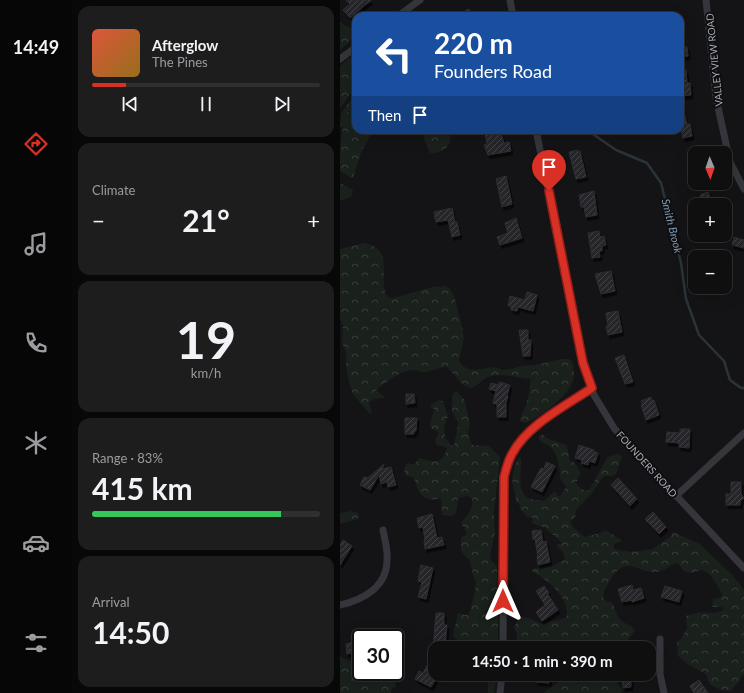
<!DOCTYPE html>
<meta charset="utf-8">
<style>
:root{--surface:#0f0f10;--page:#1d1d1e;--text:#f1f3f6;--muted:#9b9c9f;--line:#2f2f30;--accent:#d93025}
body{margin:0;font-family:Lato,sans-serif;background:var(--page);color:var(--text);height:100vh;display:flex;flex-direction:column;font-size:15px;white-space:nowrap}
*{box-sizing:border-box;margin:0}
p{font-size:13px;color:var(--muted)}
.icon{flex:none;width:22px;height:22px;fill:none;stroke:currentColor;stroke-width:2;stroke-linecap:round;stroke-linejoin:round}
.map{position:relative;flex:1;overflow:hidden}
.panel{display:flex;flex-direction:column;gap:6px;padding:6px;background:#080809;width:268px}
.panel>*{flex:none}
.banner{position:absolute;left:12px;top:12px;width:332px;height:122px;border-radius:12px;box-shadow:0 4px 16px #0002,0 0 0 1px var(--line);background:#1a4fa0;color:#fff;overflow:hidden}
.needle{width:26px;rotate:178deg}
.tools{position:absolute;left:348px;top:146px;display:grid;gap:8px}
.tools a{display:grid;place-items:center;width:44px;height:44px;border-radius:8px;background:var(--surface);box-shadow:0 4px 16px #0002,0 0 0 1px var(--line);font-size:20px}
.speed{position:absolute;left:12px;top:629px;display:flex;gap:8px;font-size:20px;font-weight:700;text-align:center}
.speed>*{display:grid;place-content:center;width:52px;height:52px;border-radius:50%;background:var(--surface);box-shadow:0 4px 16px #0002,0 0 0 1px var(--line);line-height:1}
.speed .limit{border:2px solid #111;border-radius:6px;background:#fff;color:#111}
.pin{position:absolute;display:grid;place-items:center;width:34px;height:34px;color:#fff;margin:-41px -17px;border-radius:50% 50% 50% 0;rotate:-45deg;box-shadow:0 0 4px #0007}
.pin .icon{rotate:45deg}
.me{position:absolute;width:44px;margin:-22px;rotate:0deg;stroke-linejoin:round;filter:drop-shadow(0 0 3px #0008)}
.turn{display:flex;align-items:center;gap:14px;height:84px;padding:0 16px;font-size:18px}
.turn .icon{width:52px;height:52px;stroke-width:2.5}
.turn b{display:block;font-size:28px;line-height:34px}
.then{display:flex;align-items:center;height:38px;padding:0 16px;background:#0003;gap:8px;font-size:15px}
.big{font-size:30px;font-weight:700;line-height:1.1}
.panel .widget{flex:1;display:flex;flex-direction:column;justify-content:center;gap:6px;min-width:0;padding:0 14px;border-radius:12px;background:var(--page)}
.panel .dial{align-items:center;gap:0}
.dial b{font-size:52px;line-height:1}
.song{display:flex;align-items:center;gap:12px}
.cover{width:48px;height:48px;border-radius:6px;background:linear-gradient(135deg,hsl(10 70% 55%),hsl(40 70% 35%))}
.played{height:4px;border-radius:2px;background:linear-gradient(90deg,var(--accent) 15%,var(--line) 15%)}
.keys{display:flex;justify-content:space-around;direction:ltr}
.heat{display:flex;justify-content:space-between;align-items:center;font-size:22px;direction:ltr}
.charge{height:6px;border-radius:3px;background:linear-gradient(90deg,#34c759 83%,var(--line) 0)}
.trip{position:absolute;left:88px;top:641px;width:228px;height:40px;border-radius:12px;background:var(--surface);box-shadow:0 4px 16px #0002,0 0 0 1px var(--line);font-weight:700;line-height:40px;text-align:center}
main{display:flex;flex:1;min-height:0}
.tab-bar{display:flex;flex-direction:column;width:72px;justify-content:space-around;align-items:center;background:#060606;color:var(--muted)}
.tab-bar .icon{width:28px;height:28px}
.tab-bar .active{color:var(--accent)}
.tab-bar b{font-size:18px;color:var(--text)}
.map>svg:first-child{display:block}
</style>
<main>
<nav class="tab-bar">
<b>14:49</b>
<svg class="icon active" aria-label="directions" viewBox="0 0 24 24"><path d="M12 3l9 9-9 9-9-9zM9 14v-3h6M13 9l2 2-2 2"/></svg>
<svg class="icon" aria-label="music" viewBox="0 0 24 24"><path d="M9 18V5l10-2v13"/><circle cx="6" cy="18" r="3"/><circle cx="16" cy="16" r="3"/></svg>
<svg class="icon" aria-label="phone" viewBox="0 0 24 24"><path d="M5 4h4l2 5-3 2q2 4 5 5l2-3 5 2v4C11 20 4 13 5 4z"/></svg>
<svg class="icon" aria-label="climate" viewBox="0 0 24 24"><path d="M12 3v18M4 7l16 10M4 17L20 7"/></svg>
<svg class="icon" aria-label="car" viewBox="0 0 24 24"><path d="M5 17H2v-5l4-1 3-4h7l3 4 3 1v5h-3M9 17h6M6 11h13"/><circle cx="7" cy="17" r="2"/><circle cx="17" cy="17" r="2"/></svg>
<svg class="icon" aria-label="filters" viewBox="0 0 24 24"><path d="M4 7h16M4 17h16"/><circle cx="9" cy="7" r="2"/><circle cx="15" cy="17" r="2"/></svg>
</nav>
<section class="panel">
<div class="widget">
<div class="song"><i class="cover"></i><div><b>Afterglow</b><p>The Pines</p></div></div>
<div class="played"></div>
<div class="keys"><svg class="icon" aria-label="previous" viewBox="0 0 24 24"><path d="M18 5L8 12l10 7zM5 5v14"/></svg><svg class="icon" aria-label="pause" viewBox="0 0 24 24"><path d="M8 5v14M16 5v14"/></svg><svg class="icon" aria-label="next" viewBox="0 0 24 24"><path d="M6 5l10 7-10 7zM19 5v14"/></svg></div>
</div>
<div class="widget"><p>Climate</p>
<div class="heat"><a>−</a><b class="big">21°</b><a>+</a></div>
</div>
<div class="widget dial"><b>19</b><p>km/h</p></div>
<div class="widget"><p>Range · 83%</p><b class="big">415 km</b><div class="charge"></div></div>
<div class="widget"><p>Arrival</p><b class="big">14:50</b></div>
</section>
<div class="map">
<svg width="404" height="693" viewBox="0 0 404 693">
<defs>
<pattern id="grass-tufts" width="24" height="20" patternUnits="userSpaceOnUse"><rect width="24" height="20" fill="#1a201b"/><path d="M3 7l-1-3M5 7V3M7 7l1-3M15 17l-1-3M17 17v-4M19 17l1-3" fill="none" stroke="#383e3a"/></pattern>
<pattern id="forest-crowns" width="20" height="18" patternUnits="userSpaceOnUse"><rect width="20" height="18" fill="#1a201b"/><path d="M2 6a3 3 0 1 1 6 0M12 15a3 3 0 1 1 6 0" fill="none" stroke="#383e3a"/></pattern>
<pattern id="building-hatch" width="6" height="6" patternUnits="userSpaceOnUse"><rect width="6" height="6" fill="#27272a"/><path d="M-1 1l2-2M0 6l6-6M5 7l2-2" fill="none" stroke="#434447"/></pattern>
<filter id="shadow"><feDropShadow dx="2" dy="3.5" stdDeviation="0" flood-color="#0009"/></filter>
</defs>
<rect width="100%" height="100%" fill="#141416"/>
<!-- grass -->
<path fill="url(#grass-tufts)" d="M16,92V103L13,104L0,130L1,114Z"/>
<!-- forest -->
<g fill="url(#forest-crowns)">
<path d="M0,22L5,26L16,29V35L0,50Z"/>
<path d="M16,53V87L0,108V66Z"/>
<path d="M16,103V130H34L22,150L13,178H12L0,171C0,154 0,109 16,103Z"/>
<path d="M84,130H108C115,145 104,153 90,153L84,139Z"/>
<path d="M0,183L13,190L11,197L0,201Z"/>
<path d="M24,243C58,249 35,284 49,298H53L93,287L105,286L109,288L114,296L122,326L124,338L119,360L120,363L123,366L129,369L135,370L153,367L164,370L171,369L182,366L195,365L221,359H229L232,362C234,368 235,374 233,381C227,397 202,416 186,423L180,421L179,420C187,406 190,395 190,379C176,378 160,371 146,378C140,381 137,387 130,388L123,385L107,367C99,367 93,371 85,372C81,373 78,370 73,370C63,369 42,384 36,391L44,396V398L35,399L29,402L32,414L29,413L13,394L9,382L6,367V352L2,343L3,326L0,318V249Z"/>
<path d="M115,392H117L124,399L130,423L128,434L132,445L149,446L160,457L154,513L155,533L150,556L151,560L157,567L158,597V648H119V642L113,635L118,613L125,615L129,614L134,596L136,584L131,567L130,561L121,551V537L126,535L127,533L121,523C127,516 134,508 132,498L127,496L118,498L116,513L112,516L102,515L101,499C96,498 92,501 88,499C78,496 77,486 74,478L65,475C64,471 64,466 67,463L74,465L79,458C93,462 102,466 107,448L96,444L95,439L99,434L98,432L91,428L90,425L94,409L91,407V404L99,400L103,401L108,416L104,427V432L106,439L112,446L114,445L118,425V422L112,412V395Z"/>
<path d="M202,434C208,441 219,441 227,446L230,461L235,463L241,473L236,483L242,489L247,491L250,489L267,458L277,454L282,456L276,474L273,476H265L262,478L253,492L236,510L235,518L231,520L230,522L233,527L245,537C253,534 259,535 266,530L281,540L282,541L274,544V549L290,552L313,549L331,536L333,532L360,544L393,576L404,590V674L391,691C385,691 373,688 369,683C367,680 368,677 366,674L349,665L338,656L337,642L341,639L347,628L346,616C358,610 371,615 382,611L383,610L382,607H372L373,599L381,597L382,595C378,586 372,574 363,570L350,573L344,571L338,563C331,564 325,571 318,572C298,575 290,554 272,577C268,583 264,590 263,597L266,601L272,602C276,608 276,617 282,621C286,625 293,625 295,631L281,648H176L177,635L174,627L179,617L188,618L202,624L225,618L227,615C227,595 209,581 193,572L192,569L213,565L225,559L223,552L217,546V544H221V542L205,528L192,523L193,518L187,517L180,508L179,503H176C176,496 174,492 173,485C171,477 175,463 179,457L181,459C182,470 176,492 188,498C193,500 199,500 204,501L214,492H216L217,496H220L226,487V485C218,481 221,475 219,466C219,461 214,450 210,446C207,444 202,443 199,440V436Z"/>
<path d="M11,511L18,513L19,517L15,520L0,524V513Z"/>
<path d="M0,656C7,661 12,663 21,660V672H54L56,686L51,690V693H0Z"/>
<path d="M126,674H157L154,693H148V680L145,675L139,674L130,677Z"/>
<path d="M228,674H281L280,677L277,681L278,685L281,687L282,691L281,693H200H203C212,687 220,681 228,674Z"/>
</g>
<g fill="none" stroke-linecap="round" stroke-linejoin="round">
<!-- stream -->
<path stroke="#2b3339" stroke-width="2.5" d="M247,130L276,150L307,163L321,183L341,263L346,299L359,335L384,361L390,380L401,388H404"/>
</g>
<!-- building -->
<g fill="url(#building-hatch)" stroke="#2e2e32" filter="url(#shadow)">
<path d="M6,0H31L10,18L3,10L10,4Z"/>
<path d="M129,9L133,16H115Z"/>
<path d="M340,47H347L348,56L340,57Z"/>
<path d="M346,70L347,83H350L351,95L341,96L340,71Z"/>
<path d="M340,107H343L347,124H350L352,136L343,138L340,123Z"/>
<path d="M160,130L164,143L169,142L171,151L148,155L144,145L147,144L145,133Z"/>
<path d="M238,150V152L240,151L246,177L236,179L229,152Z"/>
<path d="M355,161V169L349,170L347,163Z"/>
<path d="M166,176L172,204L162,207L156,179Z"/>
<path d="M254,191L257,215L246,217L244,207H241L239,195Z"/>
<path d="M368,192L370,199L363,202L360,195Z"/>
<path d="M112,208L115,222H117L120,235L112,237L108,220L96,222L94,212Z"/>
<path d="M176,218L182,238L160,245L157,237L168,233L165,223Z"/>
<path d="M259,231L260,237L264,236L266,245L262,246V251H259L260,257L252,258L248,233Z"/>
<path d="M394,237L404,240V248L392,245Z"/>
<path d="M271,271L275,291L261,294L255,274Z"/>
<path d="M187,292L197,295L193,311L178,307L177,311L171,310V306H168L170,296L185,300Z"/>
<path d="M278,311L282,332L268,335L266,327L268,326L266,313Z"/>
<path d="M179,330H188V340H191L190,356H183Z"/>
<path d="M284,355L293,382L285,384L275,358Z"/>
<path d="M159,382L170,385L167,396H168L166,403V417H157V404L153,403L156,391L149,389L151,383L159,385Z"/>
<path d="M66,394H74L75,403L66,404Z"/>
<path d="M311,397L312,401L314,400L319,415L306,420L301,405H303L301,401Z"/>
<path d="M65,418H77L76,431H74V434H65Z"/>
<path d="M340,429H350L349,448L339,447V443L326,442L327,432L340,433Z"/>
<path d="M239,445L254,450L253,451L258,453L255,463L249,461L248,465L241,463L242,460L235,458Z"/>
<path d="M206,462L215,466L202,492L191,487L201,468L204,469Z"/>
<path d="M44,464L42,469L51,467L56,485L48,487L47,482L41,484L39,475L30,490L20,485L24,477L28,478Z"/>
<path d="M278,478L297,499L290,506L271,485Z"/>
<path d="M391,482H401V494L404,498L400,501V505H386V494H391Z"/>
<path d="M313,512L326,527L319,534L305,519Z"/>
<path d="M92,514L97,538L102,537L104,545L85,549L84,541L85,540L83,527L79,528L77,518Z"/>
<path d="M201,530L203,542L206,541L210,562L198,565L197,556H198L195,539H193L192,531Z"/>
<path d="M3,540L12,546L0,565V545Z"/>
<path d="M81,565L93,568L86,599L78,597L82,582L78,581Z"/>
<path d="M292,585L293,590L301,588L304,598L292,602V600L282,602L278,589Z"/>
<path d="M204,586L209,593H207L218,610L202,621L196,612L205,605L196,591Z"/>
<path d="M325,586L342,591L339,602L321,597Z"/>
<path d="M96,613H104V625H107L105,648H93Z"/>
<path d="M21,640V651L7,654L6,644Z"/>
<path d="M89,662L95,665V676L94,678L96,679L91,687L75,679L79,671L83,673Z"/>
<path d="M196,674H210L209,683L196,682Z"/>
<path d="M282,674H291V687L283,688Z"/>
<path d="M359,680L368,693H354L350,686Z"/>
</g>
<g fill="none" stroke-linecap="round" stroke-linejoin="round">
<!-- street -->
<g stroke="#35363b" stroke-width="7">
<path d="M170,0L173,16"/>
<path d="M366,0L376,98L390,162L404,189"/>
<path d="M58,16L80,0"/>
<path d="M0,59L16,47"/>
<path d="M196,130L243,363L254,395L274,428L285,441L404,568"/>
<path d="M336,496L404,433"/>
<path d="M0,605C23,600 47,587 47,560C48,551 45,540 43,530"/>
<path d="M320,639V674L324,693"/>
<path d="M163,648L164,477C166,469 168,461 172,454C187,425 225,406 252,388"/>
<path d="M160,693L162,674"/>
</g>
</g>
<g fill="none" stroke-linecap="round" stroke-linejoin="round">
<!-- route casing -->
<g stroke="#8d1f18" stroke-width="10">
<path id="route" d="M163,601L164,477C166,469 168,461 172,454C187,425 225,406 252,388L243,363L209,191"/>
</g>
<!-- route -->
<use href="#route" stroke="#d93025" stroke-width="7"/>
</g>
<g text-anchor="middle" stroke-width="4" stroke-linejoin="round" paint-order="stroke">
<!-- street labels -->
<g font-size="10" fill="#a6abb6" stroke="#0f0f11">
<text transform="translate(374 60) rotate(-96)" y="4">VALLEY VIEW ROAD</text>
<text transform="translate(307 464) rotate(48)" y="4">FOUNDERS ROAD</text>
</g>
<!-- water labels -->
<g font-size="11" font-style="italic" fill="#7e99b0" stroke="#0f0f11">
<text transform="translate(332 226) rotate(76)" y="4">Smith Brook</text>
</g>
</g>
</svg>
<div class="tools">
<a><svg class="needle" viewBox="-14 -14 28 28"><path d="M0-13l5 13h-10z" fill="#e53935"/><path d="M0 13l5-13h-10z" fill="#9b9c9f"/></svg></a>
<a>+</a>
<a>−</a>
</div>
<div class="speed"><div class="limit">30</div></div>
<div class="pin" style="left:209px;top:191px;background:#d93025"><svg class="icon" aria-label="arrive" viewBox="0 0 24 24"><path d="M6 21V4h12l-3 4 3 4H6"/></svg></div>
<svg class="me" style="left:163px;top:601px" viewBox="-20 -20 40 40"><path d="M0-17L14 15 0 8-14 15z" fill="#d93025" stroke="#fff" stroke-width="4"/></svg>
<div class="trip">14:50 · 1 min · 390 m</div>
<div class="banner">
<div class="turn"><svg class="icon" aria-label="left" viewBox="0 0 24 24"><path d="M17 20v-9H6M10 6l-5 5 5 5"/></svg><div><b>220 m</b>Founders Road</div></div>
<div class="then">Then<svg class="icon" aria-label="arrive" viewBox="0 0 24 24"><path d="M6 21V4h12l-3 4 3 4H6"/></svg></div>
</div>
</div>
</main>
